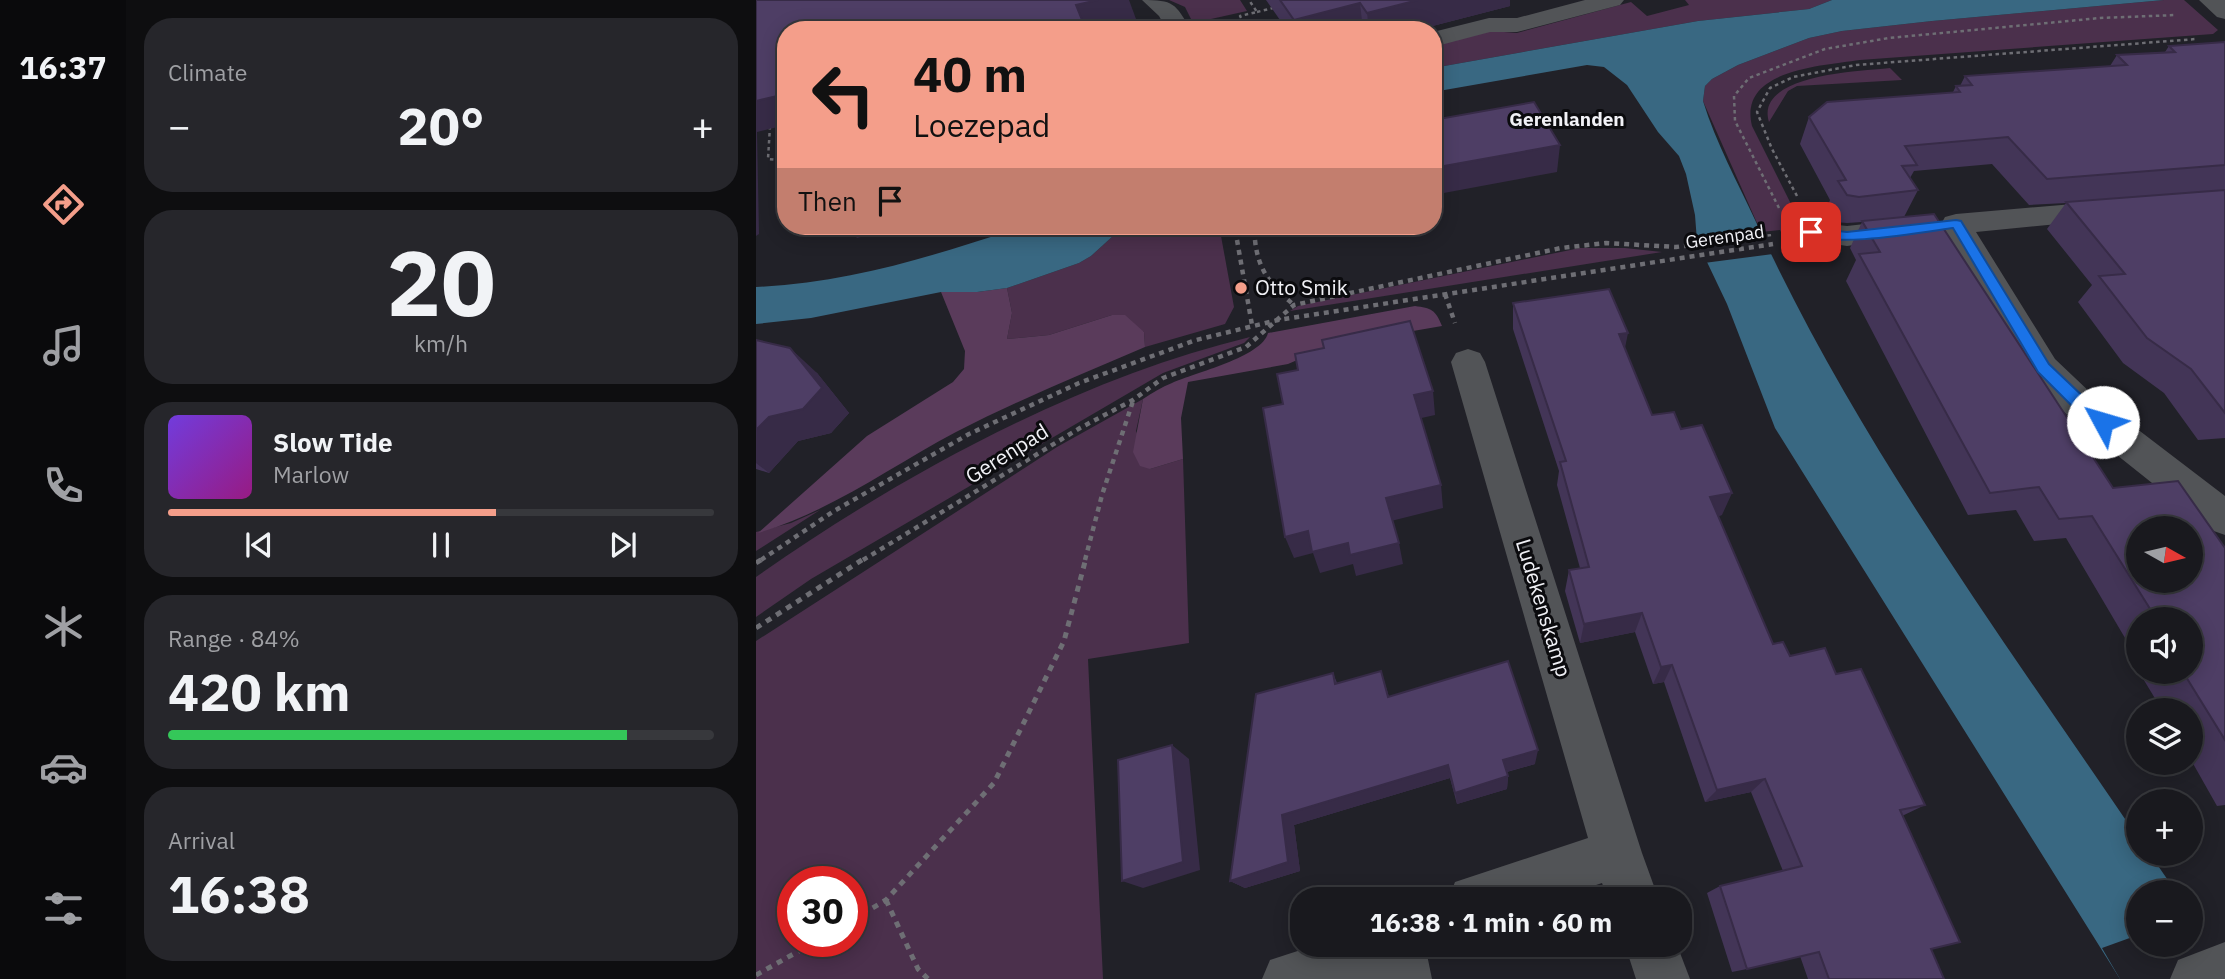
<!DOCTYPE html>
<meta charset="utf-8">
<style>
:root{--surface:#19191e;--page:#26262b;--text:#f1f3f6;--muted:#9fa0a4;--line:#37383c;--accent:#f49e8a}
body{margin:0;font-family:"IBM Plex Sans",sans-serif;background:var(--page);color:var(--text);height:100vh;display:flex;flex-direction:column;font-size:26px;white-space:nowrap}
*{box-sizing:border-box;margin:0}
p{font-size:23px;color:var(--muted)}
.icon{flex:none;width:38px;height:38px;fill:none;stroke:currentColor;stroke-width:2;stroke-linecap:round;stroke-linejoin:round}
.map{position:relative;flex:1;overflow:hidden}
.side{display:flex;flex-direction:column;gap:18px;padding:18px;background:#0e0e10;width:630px}
.side>*{flex:none}
.hud{position:absolute;left:21px;top:21px;width:665px;height:214px;border-radius:28px;box-shadow:0 4px 18px #0003,0 0 0 2px var(--line);background:#f49e8a;color:#111;overflow:hidden}
.needle{width:46px;rotate:98deg}
.fabs{position:absolute;left:1370px;top:516px;display:grid;gap:14px}
.fabs a{display:grid;place-items:center;width:77px;height:77px;border-radius:50%;background:var(--surface);box-shadow:0 4px 18px #0003,0 0 0 2px var(--line);font-size:35px}
.speed{position:absolute;left:21px;top:866px;display:flex;gap:14px;font-size:35px;font-weight:700;text-align:center}
.speed>*{display:grid;place-content:center;width:91px;height:91px;border-radius:50%;background:var(--surface);box-shadow:0 4px 18px #0003,0 0 0 2px var(--line);line-height:1}
.speed .limit{border:10px solid #d22;background:#fff;color:#111}
.pin{position:absolute;display:grid;place-items:center;width:60px;height:60px;color:#fff;margin:-30px;border-radius:14px;box-shadow:0 4px 10px #0006}
.me{position:absolute;width:77px;margin:-38px;rotate:309deg;stroke-linejoin:round;filter:drop-shadow(0 0 5px #0008)}
.turn{display:flex;align-items:center;gap:24px;height:147px;padding:0 21px;font-size:32px}
.turn .icon{width:91px;height:91px;stroke-width:2.5}
.turn b{display:block;font-size:49px;line-height:60px}
.then{display:flex;align-items:center;height:66px;padding:0 21px;background:#0003;gap:14px;font-size:26px}
.big{font-size:52px;font-weight:700;line-height:1.1}
.side .card{flex:1;display:flex;flex-direction:column;justify-content:center;gap:10px;min-width:0;padding:0 24px;border-radius:28px;background:var(--page)}
.side .dial{align-items:center;gap:0}
.dial b{font-size:91px;line-height:1}
.song{display:flex;align-items:center;gap:21px}
.cover{width:84px;height:84px;border-radius:10px;background:linear-gradient(135deg,hsl(260 70% 55%),hsl(310 70% 35%))}
.played{height:7px;border-radius:4px;background:linear-gradient(90deg,var(--accent) 60%,var(--line) 60%)}
.keys{display:flex;justify-content:space-around;direction:ltr}
.heat{display:flex;justify-content:space-between;align-items:center;font-size:38px;direction:ltr}
.charge{height:10px;border-radius:5px;background:linear-gradient(90deg,#34c759 84%,var(--line) 0)}
.trip{position:absolute;left:534px;top:887px;width:402px;height:70px;border-radius:28px;background:var(--surface);box-shadow:0 4px 18px #0003,0 0 0 2px var(--line);font-weight:700;line-height:70px;text-align:center}
main{display:flex;flex:1;min-height:0}
.dock{display:flex;flex-direction:column;width:126px;justify-content:space-around;align-items:center;background:#0a0a0c;color:var(--muted)}
.dock .icon{width:49px;height:49px}
.dock .active{color:var(--accent)}
.dock b{font-size:32px;color:var(--text)}
.map>svg:first-child{display:block}
</style>
<main>
<nav class="dock">
<b>16:37</b>
<svg class="icon active" aria-label="directions" viewBox="0 0 24 24"><path d="M12 3l9 9-9 9-9-9zM9 14v-3h6M13 9l2 2-2 2"/></svg>
<svg class="icon" aria-label="music" viewBox="0 0 24 24"><path d="M9 18V5l10-2v13"/><circle cx="6" cy="18" r="3"/><circle cx="16" cy="16" r="3"/></svg>
<svg class="icon" aria-label="phone" viewBox="0 0 24 24"><path d="M5 4h4l2 5-3 2q2 4 5 5l2-3 5 2v4C11 20 4 13 5 4z"/></svg>
<svg class="icon" aria-label="climate" viewBox="0 0 24 24"><path d="M12 3v18M4 7l16 10M4 17L20 7"/></svg>
<svg class="icon" aria-label="car" viewBox="0 0 24 24"><path d="M5 17H2v-5l4-1 3-4h7l3 4 3 1v5h-3M9 17h6M6 11h13"/><circle cx="7" cy="17" r="2"/><circle cx="17" cy="17" r="2"/></svg>
<svg class="icon" aria-label="filters" viewBox="0 0 24 24"><path d="M4 7h16M4 17h16"/><circle cx="9" cy="7" r="2"/><circle cx="15" cy="17" r="2"/></svg>
</nav>
<section class="side">
<div class="card"><p>Climate</p>
<div class="heat"><a>−</a><b class="big">20°</b><a>+</a></div>
</div>
<div class="card dial"><b>20</b><p>km/h</p></div>
<div class="card">
<div class="song"><i class="cover"></i><div><b>Slow Tide</b><p>Marlow</p></div></div>
<div class="played"></div>
<div class="keys"><svg class="icon" aria-label="previous" viewBox="0 0 24 24"><path d="M18 5L8 12l10 7zM5 5v14"/></svg><svg class="icon" aria-label="pause" viewBox="0 0 24 24"><path d="M8 5v14M16 5v14"/></svg><svg class="icon" aria-label="next" viewBox="0 0 24 24"><path d="M6 5l10 7-10 7zM19 5v14"/></svg></div>
</div>
<div class="card"><p>Range · 84%</p><b class="big">420 km</b><div class="charge"></div></div>
<div class="card"><p>Arrival</p><b class="big">16:38</b></div>
</section>
<div class="map">
<svg width="1469" height="979" viewBox="0 0 1469 979">
<rect width="100%" height="100%" fill="#212128"/>
<!-- green -->
<g fill="#4b304c" fill-rule="evenodd">
<path d="M413,0H484L491,11L437,23L429,7Z"/>
<path d="M929,0H1076L1053,9L942,21L677,68V46L735,31L761,33L875,2L891,16L933,5Z"/>
<path d="M1408,0H1428L1462,30L1457,34L1104,60C1066,66 982,69 996,126L1039,212L1042,228L1027,236L1024,230L1005,232L947,101L949,86L956,79L982,65L1053,38L1086,31L1176,21Z"/>
<path d="M1134,68L1146,80L1041,86L1032,91L1013,122C998,74 1106,71 1134,68Z"/>
<path d="M368,226H467L465,236L478,307L469,324L389,347L388,332L356,315L293,335L251,339L256,313L251,288L323,263L335,256Z"/>
<path d="M824,248H869L906,252L534,311L542,306Z"/>
<path d="M494,337L488,343L407,373L55,579L0,617V577C145,475 321,379 494,337Z"/>
<path d="M387,399L380,431L394,469L427,459L433,643L332,659L347,979H0V641L301,447ZM37,882H96V942H37Z"/>
<path d="M64,510L0,551V532L35,523Z"/>
</g>
<!-- forest -->
<g fill="#5a3b5b">
<path d="M251,288L256,313L251,339L293,335L356,315H369L388,332L389,347C326,374 262,400 200,432C134,467 74,512 2,533L111,436L197,382L208,369L209,351L185,292H221Z"/>
<path d="M659,306C675,308 680,310 686,326L576,345L532,364L432,382L425,418L427,459L394,469L384,466L377,452L387,399C396,393 406,387 416,383C438,373 506,357 512,333Z"/>
</g>
<!-- water -->
<g fill="#396882">
<path d="M1076,0H1408L1176,21L1086,31L1053,38L982,65L956,79L949,86L947,101C960,143 982,183 1000,222C1101,442 1247,639 1382,838V854H1394L1420,892H1382V945H1435V915L1469,964L1364,979L1019,428L971,304L941,241L939,215L930,174L923,156L902,132L871,85L848,67L831,65L677,92V68L942,21L1053,9Z"/>
<path d="M269,226H368L335,256L323,263L251,288L221,292H185L55,318L0,324V287C95,283 179,255 269,226Z"/>
</g>
<!-- pier -->
<g fill="#212128">
<path d="M1008,232L1017,254L948,263L937,242Z"/>
<path d="M1439,915L1469,958V979H1364L1346,948L1382,935V945H1435V916Z"/>
</g>
<g fill="none" stroke-linecap="round" stroke-linejoin="round">
<!-- path-far2 -->
<g stroke="#6e6e74" stroke-width="2.5" stroke-dasharray="3.5 3.5" stroke-linecap="butt">
<path d="M501,12L521,7"/>
<path d="M492,30L484,16L501,12L493,0"/>
<path d="M14,126L12,159L30,161"/>
<path d="M1041,196L1016,149L1001,112L1014,88L1037,77L1100,65L1440,39"/>
<path d="M1023,208L979,121L978,96L993,78L1069,49L1133,38L1344,18L1420,15"/>
<path d="M480,226L481,242"/>
<path d="M498,226L499,242"/>
<path d="M963,242L1016,235"/>
</g>
<!-- path-far1 -->
<g stroke="#6e6e74" stroke-width="4.5" stroke-dasharray="5 5" stroke-linecap="butt">
<path d="M481,240L496,325"/>
<path d="M499,240C502,270 515,286 538,305"/>
<path d="M689,294L699,323"/>
<path d="M5,560L78,511L213,434L323,383L440,340L522,320L1017,244"/>
<path d="M107,560L324,428L377,400L407,378L490,347L538,305L805,248L850,243L920,247L977,240"/>
<path d="M329,560L346,495L377,401"/>
</g>
<!-- path -->
<g stroke="#6e6e74" stroke-width="5" stroke-dasharray="6 6" stroke-linecap="butt">
<path d="M0,563L8,558"/>
<path d="M0,628L109,558"/>
<path d="M130,900L162,969L172,979"/>
<path d="M96,920L130,900L238,783L308,641L330,558"/>
<path d="M0,975L59,942"/>
</g>
<!-- minor -->
<g fill="#525457" fill-rule="evenodd">
<path d="M386,0C418,0 419,3 435,30H411L403,16Z"/>
<path d="M829,0H868L864,5L761,32H734L677,47V32L733,18H761Z"/>
<path d="M1443,0H1469V19L1461,17Z"/>
<path d="M1353,201L1364,204L1368,211L1364,218L1220,232L1299,359L1338,396L1469,496V535L1455,530L1312,416L1275,377L1185,224L1189,217L1200,214Z"/>
<path d="M1153,219L1164,222L1168,229L1164,236L1091,246L1044,239L1040,232L1044,225L1055,222L1091,226Z"/>
<path d="M712,349L724,353L729,362L886,853L903,900H852L846,883L796,900H692L699,882L832,838L695,362L700,353Z"/>
<path d="M1469,942V979H1414L1422,960Z"/>
<path d="M560,945H669L676,979H506L514,960Z"/>
<path d="M869,945H921L934,979H880Z"/>
</g>
</g>
<!-- wall -->
<g fill="#433557">
<path d="M510,0H754V6L661,30H531Z"/>
<path d="M1469,42V438L1442,440L1408,393L1367,363L1322,302L1336,285L1291,229L1310,203L1273,205L1236,164L1158,171L1154,178L1162,190L1148,217L1357,488L1469,548V805L1461,806L1435,760V710H1406L1383,672H1435V620H1382V660L1310,538L1278,541L1260,510L1212,515L1090,281L1100,260L1094,248L1106,222L1091,223L1079,222L1071,208L1074,200L1044,144L1053,117L1197,92L1200,86H1204L1209,76L1354,66L1361,55L1409,52L1413,46Z"/>
<path d="M757,303L869,348L896,415L925,429L966,515L962,516L1017,644L1034,656L1080,674L1169,805L1146,816L1175,949L1188,979H1052L1044,956L991,969L976,972L951,893L964,886L1027,871L995,792L949,802L908,682L897,684L879,632L824,643L809,591L813,570L824,568L801,485L803,471L757,329Z"/>
<path d="M0,340L61,373L93,413L75,433L42,441L13,473L0,469Z"/>
<path d="M625,671L633,697L779,764L751,772L752,776L751,789L701,804L694,778L538,825L544,871L489,888L474,881L577,673L581,683Z"/>
</g>
<!-- shaded-wall -->
<g fill="#372b47">
<path d="M342,0H373L380,19L335,30H330L320,5Z"/>
<path d="M662,0H754V6L661,30H613L611,13Z"/>
<path d="M604,3L607,30H540L538,20Z"/>
<path d="M30,94V125L1,132L3,234L0,236V101Z"/>
<path d="M804,145L801,172L677,195V168Z"/>
<path d="M91,226H145L101,238Z"/>
<path d="M872,333L867,358L863,334Z"/>
<path d="M34,348L61,373L93,413L75,433L42,441L13,473L0,463V430Z"/>
<path d="M677,391L679,415L661,419L658,395Z"/>
<path d="M685,485L687,508L635,521L630,498Z"/>
<path d="M976,493L966,515L945,519L954,497Z"/>
<path d="M552,531L592,543H643L647,564L600,576L597,564L564,573L557,553L538,558L529,537Z"/>
<path d="M886,613L879,632L824,643L828,624Z"/>
<path d="M916,665L908,682L897,684L905,667Z"/>
<path d="M416,745L433,759L444,870L387,888L366,881Z"/>
<path d="M782,750L779,764L746,773L747,760Z"/>
<path d="M692,765L694,778L538,825L544,871L489,888L474,881L526,815Z"/>
<path d="M752,776L751,789L701,804L699,793Z"/>
<path d="M1009,779L995,792L949,802L961,790Z"/>
</g>
<!-- building -->
<g fill="#4e3e65" stroke="#372b47" stroke-width="2" fill-rule="evenodd">
<path d="M0,0H342L320,5L330,30H30V94L0,101Z"/>
<path d="M524,0H662L611,13L604,3L538,20Z"/>
<path d="M1469,42V165L1291,179L1252,137L1149,146L1161,165L1146,166L1162,190L1103,197L1091,195L1082,181L1090,180L1053,117L1071,102L1204,92L1200,86L1216,85L1209,76L1371,65L1361,55L1419,52L1413,46Z"/>
<path d="M778,102L804,145L677,168V120Z"/>
<path d="M1469,190V413L1435,369L1391,338L1343,276L1369,274L1310,202Z"/>
<path d="M1178,214L1357,488L1422,481L1469,548V740L1427,672H1435V620H1401L1336,516L1303,519L1283,487L1234,493L1103,254L1124,252L1106,221ZM1382,528H1435V581H1382Z"/>
<path d="M853,289L872,333L863,334L896,415L918,412L925,429L946,425L976,493L954,497L1017,644L1027,642L1034,656L1069,648L1080,674L1105,669L1169,805L1144,810L1204,942L1175,949L1188,979H1073L1063,952L991,969L964,886L1046,866L1009,779L961,790L916,665L905,667L886,613L828,624L813,570L833,567L804,462L810,461L757,303Z"/>
<path d="M654,321L677,391L658,395L685,485L630,498L643,543L594,555L592,543L556,552L552,531L529,537L507,408L527,404L521,374L542,370L539,354L568,348L566,340Z"/>
<path d="M0,340L34,348L66,388L47,409L13,417L0,430Z"/>
<path d="M752,661L782,750L747,760L752,776L699,793L692,765L526,815L532,862L474,881L500,694L577,673L579,684L625,671L632,697Z"/>
<path d="M416,745L427,862L366,881L362,760Z"/>
</g>
<!-- route -->
<path fill="#1a73e8" stroke="#114b97" stroke-width="2" d="M1200,220L1205,221L1293,364L1354,422L1352,427H1341L1320,410L1282,372L1197,228C1168,232 1069,250 1049,232L1055,228L1091,232Z"/>
<!-- markers -->
<circle fill="#f49e8a" stroke="#0b0b0e" stroke-width="2.5" cx="485" cy="288" r="7"/>
<g text-anchor="middle" stroke-width="6" stroke-linejoin="round" paint-order="stroke">
<!-- far-street labels -->
<g font-size="18" fill="#f1f1f6" stroke="#0b0b0e">
<text transform="translate(969 237) rotate(-8)" y="6">Gerenpad</text>
</g>
<!-- far-neighbourhood labels -->
<g font-size="19" font-weight="bold" fill="#f1f1f6" stroke="#0b0b0e">
<text x="811" y="126">Gerenlanden</text>
</g>
<!-- poi labels -->
<g font-size="21" fill="#f1f1f6" stroke="#0b0b0e" text-anchor="start">
<text x="499" y="295">Otto Smik</text>
</g>
<!-- street labels -->
<g font-size="21" fill="#f1f1f6" stroke="#0b0b0e">
<text transform="translate(251 454) rotate(-32)" y="7">Gerenpad</text>
<text transform="translate(787 608) rotate(73)" y="7">Ludekenskamp</text>
</g>
</g>
</svg>
<div class="fabs">
<a><svg class="needle" viewBox="-14 -14 28 28"><path d="M0-13l5 13h-10z" fill="#e53935"/><path d="M0 13l5-13h-10z" fill="#9fa0a4"/></svg></a>
<a><svg class="icon" aria-label="sound" viewBox="0 0 24 24"><path d="M4 9h4l5-4v14l-5-4H4zM17 9q2 3 0 6"/></svg></a>
<a><svg class="icon" aria-label="layers" viewBox="0 0 24 24"><path d="M12 4l9 5-9 5-9-5zM3 14l9 5 9-5"/></svg></a>
<a>+</a>
<a>−</a>
</div>
<div class="speed"><div class="limit">30</div></div>
<div class="pin" style="left:1055px;top:232px;background:#d93025"><svg class="icon" aria-label="arrive" viewBox="0 0 24 24"><path d="M6 21V4h12l-3 4 3 4H6"/></svg></div>
<svg class="me" style="left:1347px;top:422px" viewBox="-20 -20 40 40"><circle r="19" fill="#fff"/><path d="M0-13L10 11 0 6-10 11z" fill="#1a73e8"/></svg>
<div class="trip">16:38 · 1 min · 60 m</div>
<div class="hud">
<div class="turn"><svg class="icon" aria-label="left" viewBox="0 0 24 24"><path d="M17 20v-9H6M10 6l-5 5 5 5"/></svg><div><b>40 m</b>Loezepad</div></div>
<div class="then">Then<svg class="icon" aria-label="arrive" viewBox="0 0 24 24"><path d="M6 21V4h12l-3 4 3 4H6"/></svg></div>
</div>
</div>
</main>
